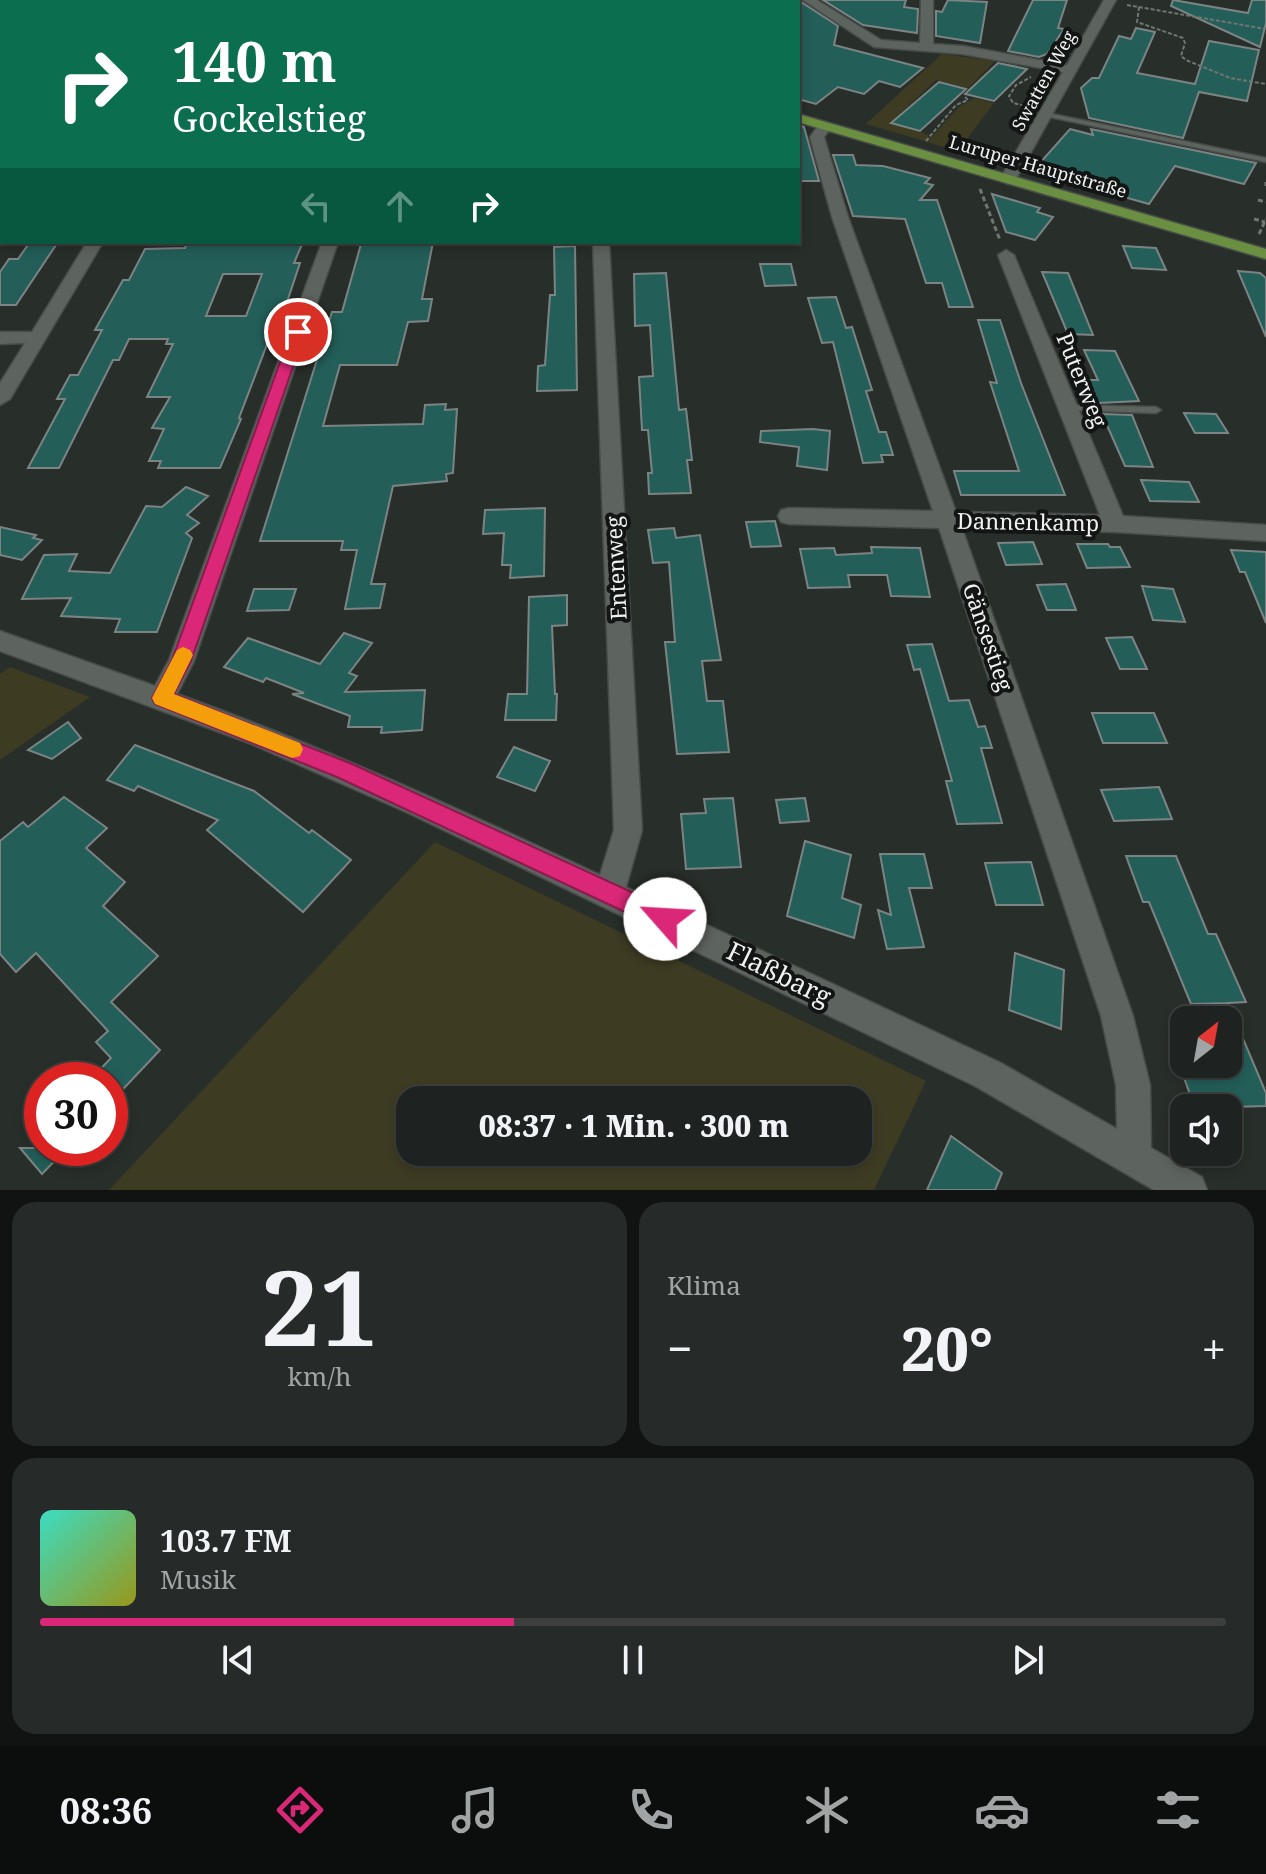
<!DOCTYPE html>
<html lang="de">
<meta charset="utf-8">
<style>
:root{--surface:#1e2220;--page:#262a29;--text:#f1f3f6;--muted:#a1a4a5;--line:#3c3f3e;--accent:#db2777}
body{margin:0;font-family:"Noto Serif",serif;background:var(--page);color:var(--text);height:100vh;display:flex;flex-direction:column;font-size:30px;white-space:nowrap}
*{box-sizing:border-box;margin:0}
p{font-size:26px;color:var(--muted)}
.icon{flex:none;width:44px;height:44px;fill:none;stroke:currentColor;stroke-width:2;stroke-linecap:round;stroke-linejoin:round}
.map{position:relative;height:1190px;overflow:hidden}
.sheet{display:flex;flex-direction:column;gap:12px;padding:12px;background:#101312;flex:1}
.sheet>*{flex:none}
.guide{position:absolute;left:0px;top:0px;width:800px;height:244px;box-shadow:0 4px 12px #0003,0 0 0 2px var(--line);background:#0b6e4f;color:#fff;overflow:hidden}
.needle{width:52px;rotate:31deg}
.buttons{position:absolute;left:1170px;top:1006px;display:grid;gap:16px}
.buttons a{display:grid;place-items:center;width:72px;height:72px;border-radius:16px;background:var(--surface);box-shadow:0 4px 12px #0003,0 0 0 2px var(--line);font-size:40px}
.speed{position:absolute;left:24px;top:1062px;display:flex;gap:16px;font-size:40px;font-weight:700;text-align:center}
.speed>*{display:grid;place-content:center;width:104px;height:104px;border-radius:50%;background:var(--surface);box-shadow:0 4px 12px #0003,0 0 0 2px var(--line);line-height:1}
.speed .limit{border:12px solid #d22;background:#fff;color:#111}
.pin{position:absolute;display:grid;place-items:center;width:68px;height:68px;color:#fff;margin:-34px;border:4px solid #fff;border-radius:50%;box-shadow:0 2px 8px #0007}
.me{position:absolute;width:88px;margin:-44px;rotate:296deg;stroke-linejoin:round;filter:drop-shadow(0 0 6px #0008)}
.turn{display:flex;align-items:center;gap:28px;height:168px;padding:0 40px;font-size:36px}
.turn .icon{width:104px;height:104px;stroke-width:2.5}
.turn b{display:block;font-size:56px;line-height:68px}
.lanes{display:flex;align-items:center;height:76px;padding:0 40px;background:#0003;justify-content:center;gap:40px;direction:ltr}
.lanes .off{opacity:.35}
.big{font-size:60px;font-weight:800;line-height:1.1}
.sheet .tile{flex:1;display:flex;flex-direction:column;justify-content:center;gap:12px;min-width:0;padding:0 28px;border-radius:24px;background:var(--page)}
.sheet .dial{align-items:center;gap:0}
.dial b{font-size:104px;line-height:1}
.song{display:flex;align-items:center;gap:24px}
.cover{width:96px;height:96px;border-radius:12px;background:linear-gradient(135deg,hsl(170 70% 55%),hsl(60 70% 35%))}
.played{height:8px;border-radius:4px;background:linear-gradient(90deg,var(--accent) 40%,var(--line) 40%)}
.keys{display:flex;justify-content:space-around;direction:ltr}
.heat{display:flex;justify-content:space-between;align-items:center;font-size:44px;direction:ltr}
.sheet .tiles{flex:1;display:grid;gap:12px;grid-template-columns:1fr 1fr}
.tile:last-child{grid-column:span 2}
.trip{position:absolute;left:396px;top:1086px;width:476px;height:80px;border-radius:24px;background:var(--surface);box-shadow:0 4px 12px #0003,0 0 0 2px var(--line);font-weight:800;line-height:80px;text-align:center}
.dock{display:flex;height:128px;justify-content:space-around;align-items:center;background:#0c0e0d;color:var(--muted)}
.dock .icon{width:56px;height:56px}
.dock .active{color:var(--accent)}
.dock b{font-size:36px;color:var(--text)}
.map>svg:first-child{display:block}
</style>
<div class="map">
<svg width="1266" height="1190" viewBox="0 0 1266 1190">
<rect width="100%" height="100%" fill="#282e2a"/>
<!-- green -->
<g fill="#3e3b23" fill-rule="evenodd">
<path d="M942,54L995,61L968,88L936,80L890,123L930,135L927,138L930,139L959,107L974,98L994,103L958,151L866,124Z"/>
<path d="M10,667L90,697L0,760V674Z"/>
<path d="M435,842L926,1081L874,1190H109ZM858,1100V1152H410V1100Z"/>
</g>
<!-- building -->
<g fill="#235e58" stroke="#7c8483" stroke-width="2" fill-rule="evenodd">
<path d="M798,0L838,26L834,45L923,68L900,87L879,81L864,94L838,87L816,104L798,99Z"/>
<path d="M823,0H906L904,7L918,9L917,33L863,25Z"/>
<path d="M948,0L987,2L980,43L936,36V11L942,12Z"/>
<path d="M1033,0H1067L1058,28L1064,29L1047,54L1039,57L1008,51Z"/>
<path d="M1173,0L1248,13L1252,0H1266V23L1260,47L1171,6Z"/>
<path d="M1136,28L1155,32L1137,73L1195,84L1209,41L1259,50L1247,101L1199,92L1183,138L1089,118L1081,88L1092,78H1099L1119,36L1131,39Z"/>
<path d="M998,63L1027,69L994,101L965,94Z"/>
<path d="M939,82L966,89L920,131L891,123Z"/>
<path d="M798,125L804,127L819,181H798Z"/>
<path d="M1070,129L1093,135L1091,129L1256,163L1244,184L1175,166L1149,204L1071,182L1075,176L1041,166L1039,164Z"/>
<path d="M833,155H853L856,165L883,166L930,178L925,183L933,185L920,200H937L973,307H949L942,283H926L905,219L853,216Z"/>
<path d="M992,194L1040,208L1037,212L1053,217L1035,240L1006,232Z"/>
<path d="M30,242H58L16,305H0V272L9,259H18Z"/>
<path d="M303,242L294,263H300L287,302L274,326L239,418L241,419L220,468H158L161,461H149L164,429L152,428L170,397H147L173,344H166L168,339H129L119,360H113L59,468H28L65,399H57L70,375H78L102,330H95L123,280H129L145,249L185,248L187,243ZM223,274H262L246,316H206Z"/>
<path d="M433,242L422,299H432L428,321L408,322L397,365H340L323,426L423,424L425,405L446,404L445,410L457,409L453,473L446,474L447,481L393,486L371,584H385L380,608L345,609L357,550H341L343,541H260L332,312H342L361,244Z"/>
<path d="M575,246L577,390L537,391L538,366L545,365L550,295H555L554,247Z"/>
<path d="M1123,246L1156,248L1166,270L1132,268Z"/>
<path d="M760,264H791L796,285L765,286Z"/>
<path d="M1238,271L1260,273L1266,278V337Z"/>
<path d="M1042,272L1068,273L1093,335L1068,334Z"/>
<path d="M666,273L679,410L686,409L692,460H687L691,493L649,494L648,473H652L648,430H642L639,377L653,376L650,325L635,326L634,274Z"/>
<path d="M836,297L846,328L852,327L872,390L866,391L879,432H886L893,455H881L883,462L863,463L833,342L822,343L808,298Z"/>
<path d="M978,320H1000L1021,383L1065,495H961L954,471H1019L990,382L997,383Z"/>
<path d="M1084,350L1115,351L1139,401L1098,403L1088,380H1098Z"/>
<path d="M1184,413L1216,414L1228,433H1195Z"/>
<path d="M1102,414L1132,415L1153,467L1125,466Z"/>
<path d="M813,429L830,431L827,470L797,466L799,447L760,442L761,431Z"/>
<path d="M1141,480L1189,482L1199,502L1150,501Z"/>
<path d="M186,487L208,496L187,515L199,523L186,533L192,538L157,632H115L120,619L61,616L71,598L22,599L44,555L77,554L69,571L110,573L146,506L162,507Z"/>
<path d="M545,508L544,576L510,578L511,565H502L504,533L483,534L485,510Z"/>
<path d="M775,521L781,546L751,547L746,522Z"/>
<path d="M0,527L36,535L33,538L42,540L22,560L0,555Z"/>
<path d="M674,528L676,538L700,535L721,660L702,661L707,701H723L729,752L677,754L665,642H675L669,562L653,563L648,530Z"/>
<path d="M1033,542L1042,564L1006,565L998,543Z"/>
<path d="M1077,544H1108L1110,547H1120L1130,567L1087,568Z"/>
<path d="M871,547L920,548L930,597L891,596L887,575H848L850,587L808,588L800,549L834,548L836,555L872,553Z"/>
<path d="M1231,550L1266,552V623L1245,572H1240Z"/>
<path d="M1066,584L1076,610H1047L1037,585Z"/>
<path d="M1142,586L1173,589L1185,622L1153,620Z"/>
<path d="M254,589H296L289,610L247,611Z"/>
<path d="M567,595V625L552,626L555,694H557L556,720H505L508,694H527L529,597Z"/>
<path d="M344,633L372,643L349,673L357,676L345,692L425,690L422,730L381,733L382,727H348L350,716L292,694L304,693L266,678L263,682L224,667L248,638L320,664Z"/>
<path d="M1132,637L1147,669H1120L1106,638Z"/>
<path d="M932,644L949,701L969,700L978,727L985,726L992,748H981L1002,823L957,824L946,781H952L920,669L914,670L907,645Z"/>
<path d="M1092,713H1154L1167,743H1103Z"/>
<path d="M68,722L81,738L52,759L28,750Z"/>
<path d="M135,745L254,791L309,833L312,830L351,860L303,912L207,830L218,820L138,786L134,791L107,780Z"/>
<path d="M514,747L550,761L535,791L497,777Z"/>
<path d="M1159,787L1172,819L1114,821L1101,790Z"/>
<path d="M64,797L107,828L86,848L125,882L103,906L158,956L111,1002L160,1050L110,1103V1080H90L111,1058L96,1042L108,1031L36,953L16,972L0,954V841L23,822L28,827Z"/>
<path d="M733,798L741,867L686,869L681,814L706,813L704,799Z"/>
<path d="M805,798L809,821L780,823L776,800Z"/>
<path d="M805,841L851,855L842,898L861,905L854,938L787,916Z"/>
<path d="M880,854H924L932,888H909L924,947L887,949L878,910L891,915Z"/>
<path d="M1126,856H1176L1208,934H1216L1246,1002L1228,1003L1266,1093V1106L1195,1108L1179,1064H1228V1003L1191,1004L1149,902H1143Z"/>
<path d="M1031,862L1043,905H996L985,863Z"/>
<path d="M1015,953L1064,970L1061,1029L1009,1010Z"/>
<path d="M951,1136L1002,1173L995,1190H927Z"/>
<path d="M20,1148H67L42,1174Z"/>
</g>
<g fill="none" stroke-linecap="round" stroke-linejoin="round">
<!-- service casing -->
<g stroke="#464b48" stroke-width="3">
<g id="service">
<path d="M1047,113L1266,158V162L1045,116V114Z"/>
<path d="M1068,405L1156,407L1161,410L1156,413L1064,410L1063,408Z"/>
</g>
</g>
<!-- minor casing -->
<g stroke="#464b48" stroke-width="3">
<g id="minor">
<path d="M803,0H817L881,40L920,43L921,0H933V44L963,46L1067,65L1104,0H1116L1016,179L1008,184L1000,179L1063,72L963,54L874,47Z"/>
<rect x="0" y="91" width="2" height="8"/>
<path d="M825,122L832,126L824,137L848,217L956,512L1100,515L998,255L1006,250L1014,255L1123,516L1266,525V541L1115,532L962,528L1133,1016L1150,1085L1151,1148L1202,1177L1207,1190H1154L975,1086L406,812L249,743L0,651V631L155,686L169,660L322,242H338L194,661L177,694C322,746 461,810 600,875L614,830L593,242H609L642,830L626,887L999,1062L1117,1129L1116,1085L1101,1016L939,528L789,524L781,522L778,516L781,510L789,508L933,511L832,217L810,137L820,123Z"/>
<path d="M2,218V229L0,230V219Z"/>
<path d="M87,242H103L10,399L0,405V383L25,343L0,344V332H32Z"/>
</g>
</g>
<!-- primary casing -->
<g stroke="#464b48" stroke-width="3">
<g id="primary">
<path d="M441,0H457L459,2H443Z"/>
<path d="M798,114L1266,249V259L798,122Z"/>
</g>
</g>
<!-- path-far1 -->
<g stroke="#717673" stroke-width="2" stroke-dasharray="4 2" stroke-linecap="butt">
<path d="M1127,5L1266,29"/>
<path d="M1139,7L1137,22L1183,38L1185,43L1181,56L1186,60L1230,78L1266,84"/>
<path d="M1030,107L1013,103L1009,96L1016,85L1031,77"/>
<path d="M926,141L956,105L968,100L964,96"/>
</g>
<!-- path -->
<g stroke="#717673" stroke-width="3" stroke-dasharray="5 3" stroke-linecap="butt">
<path d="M1266,182V186"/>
<path d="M980,189L1000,240"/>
<path d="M1258,200L1266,202"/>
<path d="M1254,219L1265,222"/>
<path d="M1259,234L1266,219"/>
</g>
<!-- service -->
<use href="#service" fill="#5d635f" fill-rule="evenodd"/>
<!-- minor -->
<use href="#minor" fill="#5d635f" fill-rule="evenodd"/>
<!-- primary -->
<use href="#primary" fill="#6b8f40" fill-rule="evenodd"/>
</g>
<!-- route -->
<path fill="#db2777" stroke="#8e194d" stroke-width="2" d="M298,328L305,332L191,661L174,694L352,764L673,911L677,919L673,927L665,931L657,927L337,777L155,704L152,698L172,660L291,332Z"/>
<!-- slow -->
<path fill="#f59e0b" d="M183,647L190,650L193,655L174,694L300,743L303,749L300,756L292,758L155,704L152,698L155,692L177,650Z"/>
<g text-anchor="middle" stroke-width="8" stroke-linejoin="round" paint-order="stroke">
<!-- far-street labels -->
<g font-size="18" fill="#eff2f0" stroke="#131514">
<text transform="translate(1044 81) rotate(-61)" y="6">Swatten Weg</text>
<text transform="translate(1038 167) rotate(16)" y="6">Luruper Hauptstraße</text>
</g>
<!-- street labels -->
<g font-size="22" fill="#eff2f0" stroke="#131514">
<text transform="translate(1082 380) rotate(68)" y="8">Puterweg</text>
<text transform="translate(1028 522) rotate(1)" y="8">Dannenkamp</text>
<text transform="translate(616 568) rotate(-93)" y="8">Entenweg</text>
<text transform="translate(988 637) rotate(71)" y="8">Gänsestieg</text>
</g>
<!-- near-street labels -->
<g font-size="26" fill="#eff2f0" stroke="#131514">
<text transform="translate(779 974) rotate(26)" y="9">Flaßbarg</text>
</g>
</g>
</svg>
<div class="buttons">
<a><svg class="needle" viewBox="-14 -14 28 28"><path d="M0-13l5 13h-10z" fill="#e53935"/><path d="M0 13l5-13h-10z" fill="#a1a4a5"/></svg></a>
<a><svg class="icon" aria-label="sound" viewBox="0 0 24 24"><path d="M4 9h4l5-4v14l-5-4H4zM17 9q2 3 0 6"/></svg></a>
</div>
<div class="speed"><div class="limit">30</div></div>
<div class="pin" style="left:298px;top:332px;background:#d93025"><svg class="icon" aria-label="arrive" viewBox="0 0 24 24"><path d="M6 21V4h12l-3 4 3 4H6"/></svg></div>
<svg class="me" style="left:665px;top:919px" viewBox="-20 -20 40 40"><circle r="19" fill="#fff"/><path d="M0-13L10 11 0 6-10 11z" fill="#db2777"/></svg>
<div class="trip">08:37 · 1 Min. · 300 m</div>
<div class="guide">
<div class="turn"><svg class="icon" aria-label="right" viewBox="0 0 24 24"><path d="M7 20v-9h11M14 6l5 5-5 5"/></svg><div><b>140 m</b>Gockelstieg</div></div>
<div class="lanes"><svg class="icon off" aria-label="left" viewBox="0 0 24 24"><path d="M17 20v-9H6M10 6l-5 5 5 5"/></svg><svg class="icon off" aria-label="ahead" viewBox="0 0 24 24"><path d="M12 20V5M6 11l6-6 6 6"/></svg><svg class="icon" aria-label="right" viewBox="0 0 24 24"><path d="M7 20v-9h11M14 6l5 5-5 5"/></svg></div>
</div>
</div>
<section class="sheet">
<div class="tiles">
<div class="tile dial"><b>21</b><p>km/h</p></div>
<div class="tile"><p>Klima</p>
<div class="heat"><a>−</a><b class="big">20°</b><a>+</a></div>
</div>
<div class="tile">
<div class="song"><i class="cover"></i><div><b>103.7 FM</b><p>Musik</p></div></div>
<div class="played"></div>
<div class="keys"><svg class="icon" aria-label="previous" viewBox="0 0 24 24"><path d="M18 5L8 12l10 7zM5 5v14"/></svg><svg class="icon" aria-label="pause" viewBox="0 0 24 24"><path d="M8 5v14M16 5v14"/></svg><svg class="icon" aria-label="next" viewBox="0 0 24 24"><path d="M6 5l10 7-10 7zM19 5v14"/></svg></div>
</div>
</div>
</section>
<nav class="dock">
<b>08:36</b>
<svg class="icon active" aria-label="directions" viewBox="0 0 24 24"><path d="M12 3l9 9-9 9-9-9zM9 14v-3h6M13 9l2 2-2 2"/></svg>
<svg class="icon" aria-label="music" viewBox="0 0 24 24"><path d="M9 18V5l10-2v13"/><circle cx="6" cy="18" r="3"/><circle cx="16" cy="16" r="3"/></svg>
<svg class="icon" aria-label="phone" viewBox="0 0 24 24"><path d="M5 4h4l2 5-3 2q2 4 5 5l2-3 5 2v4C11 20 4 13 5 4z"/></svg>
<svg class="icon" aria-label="climate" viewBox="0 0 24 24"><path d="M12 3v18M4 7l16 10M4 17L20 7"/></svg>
<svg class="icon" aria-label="car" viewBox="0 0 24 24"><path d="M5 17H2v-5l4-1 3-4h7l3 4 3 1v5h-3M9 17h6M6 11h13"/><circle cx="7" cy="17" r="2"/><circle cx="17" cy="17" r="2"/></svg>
<svg class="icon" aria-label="filters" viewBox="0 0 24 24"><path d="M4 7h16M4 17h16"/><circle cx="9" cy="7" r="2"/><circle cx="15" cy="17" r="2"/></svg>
</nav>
